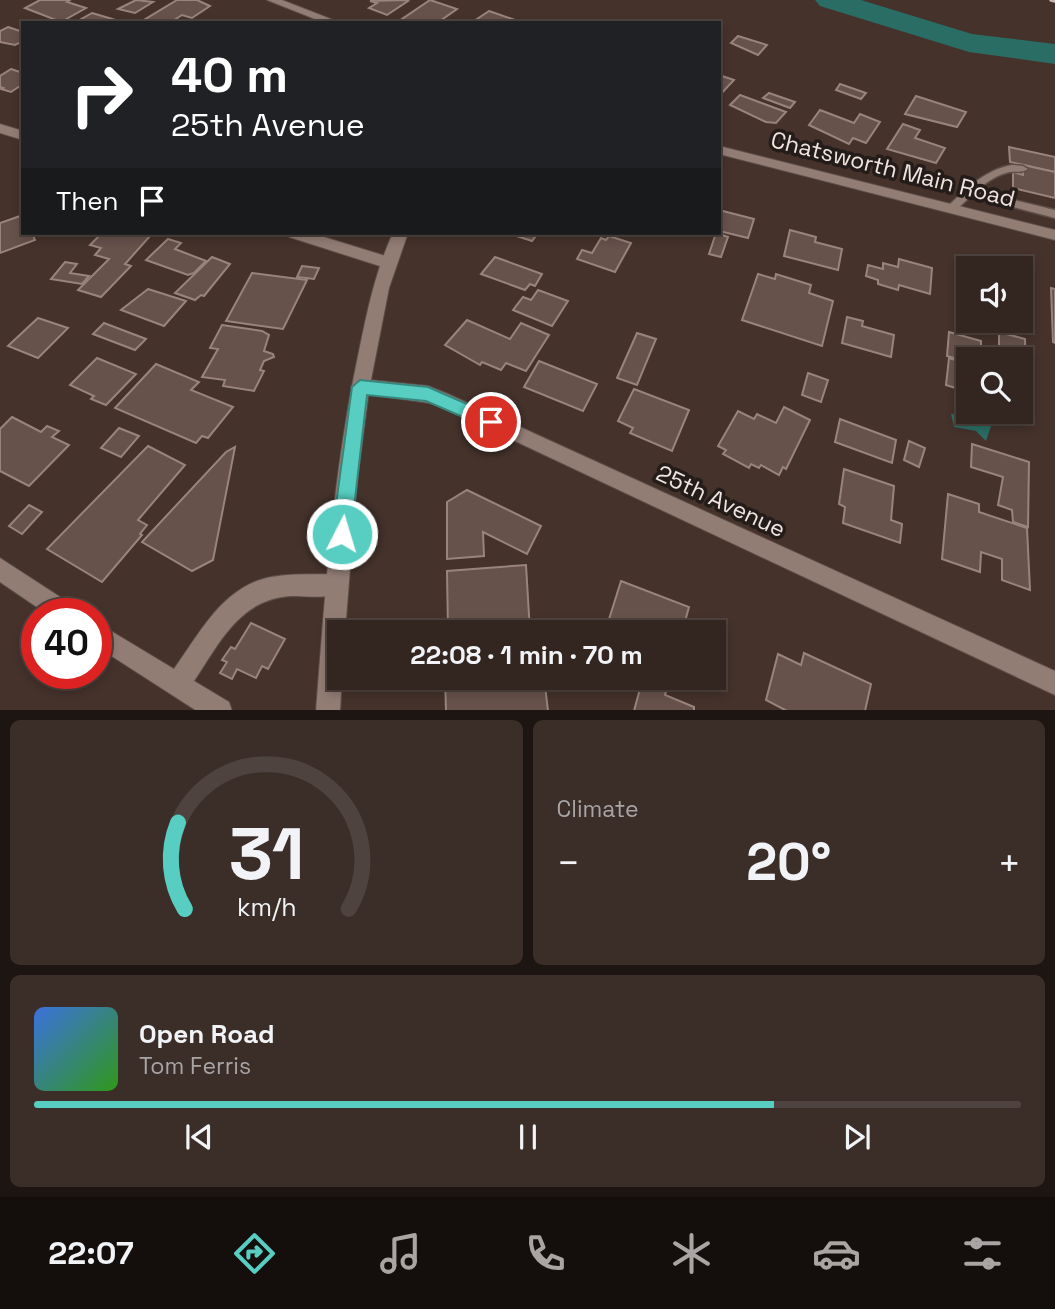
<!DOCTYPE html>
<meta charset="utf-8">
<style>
:root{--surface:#332620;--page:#3b2e29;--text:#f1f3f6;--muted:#a9a5a5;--line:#4e433e;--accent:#57cec1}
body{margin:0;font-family:"Space Grotesk",sans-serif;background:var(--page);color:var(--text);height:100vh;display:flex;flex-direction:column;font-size:26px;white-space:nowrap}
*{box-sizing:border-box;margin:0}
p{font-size:23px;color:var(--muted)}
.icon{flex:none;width:38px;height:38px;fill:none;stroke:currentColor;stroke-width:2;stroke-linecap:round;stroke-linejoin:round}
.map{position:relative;height:710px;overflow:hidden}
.details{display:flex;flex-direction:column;gap:10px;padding:10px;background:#1c1512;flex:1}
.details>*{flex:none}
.top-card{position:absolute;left:21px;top:21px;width:700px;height:214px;border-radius:0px;box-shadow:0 4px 10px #0003,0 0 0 2px var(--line);background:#202124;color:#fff;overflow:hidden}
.buttons{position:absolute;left:956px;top:256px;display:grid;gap:14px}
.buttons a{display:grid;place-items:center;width:77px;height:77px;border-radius:0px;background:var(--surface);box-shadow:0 4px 10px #0003,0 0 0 2px var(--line);font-size:35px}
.speed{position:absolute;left:21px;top:598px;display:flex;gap:14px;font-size:35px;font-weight:700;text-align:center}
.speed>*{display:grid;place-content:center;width:91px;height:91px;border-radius:50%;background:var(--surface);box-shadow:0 4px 10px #0003,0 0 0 2px var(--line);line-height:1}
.speed .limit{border:10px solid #d22;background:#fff;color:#111}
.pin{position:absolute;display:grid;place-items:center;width:60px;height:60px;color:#fff;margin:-30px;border:4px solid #fff;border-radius:50%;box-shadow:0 2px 7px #0007}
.me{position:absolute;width:77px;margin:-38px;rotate:5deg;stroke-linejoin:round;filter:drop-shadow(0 0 5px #0008)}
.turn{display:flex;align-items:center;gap:24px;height:147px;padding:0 35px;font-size:32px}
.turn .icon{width:91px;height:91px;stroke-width:2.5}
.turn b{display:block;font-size:49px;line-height:60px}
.then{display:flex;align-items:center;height:66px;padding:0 35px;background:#0003;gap:14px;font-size:26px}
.big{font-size:52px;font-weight:700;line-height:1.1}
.details .card{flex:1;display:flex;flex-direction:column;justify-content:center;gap:10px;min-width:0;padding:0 24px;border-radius:10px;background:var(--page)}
.details .dial{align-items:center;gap:0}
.dial svg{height:182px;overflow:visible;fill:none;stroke:var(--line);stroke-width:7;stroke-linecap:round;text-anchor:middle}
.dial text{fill:var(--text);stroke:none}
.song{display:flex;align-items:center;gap:21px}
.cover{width:84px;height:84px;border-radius:10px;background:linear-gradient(135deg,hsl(220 70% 55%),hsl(110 70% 35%))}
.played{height:7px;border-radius:4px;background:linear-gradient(90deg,var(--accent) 75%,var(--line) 75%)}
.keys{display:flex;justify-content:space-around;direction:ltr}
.heat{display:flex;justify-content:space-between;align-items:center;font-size:38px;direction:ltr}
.details .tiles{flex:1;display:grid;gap:10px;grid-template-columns:1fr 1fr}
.card:last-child{grid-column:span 2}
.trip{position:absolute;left:327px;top:620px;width:399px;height:70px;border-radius:0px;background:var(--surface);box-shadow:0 4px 10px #0003,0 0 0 2px var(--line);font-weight:700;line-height:70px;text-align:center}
.menu{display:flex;height:112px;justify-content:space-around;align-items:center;background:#140f0d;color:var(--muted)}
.menu .icon{width:49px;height:49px}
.menu .selected{color:var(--accent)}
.menu b{font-size:32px;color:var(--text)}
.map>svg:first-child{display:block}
</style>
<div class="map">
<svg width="1055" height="711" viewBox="0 0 1055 711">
<rect width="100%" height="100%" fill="#44322b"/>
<!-- water -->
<path fill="#296d65" d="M951,414H962L991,426L986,441L976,431L954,427Z"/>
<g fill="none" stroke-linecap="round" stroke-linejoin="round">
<!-- river -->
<path fill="#296d65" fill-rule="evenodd" d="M815,0H861L972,34L1055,44V64L969,52L820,6Z"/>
</g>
<!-- building -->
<g fill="#66524b" stroke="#99847c" stroke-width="2">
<path d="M40,0H70L67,2L86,8L61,22L25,8Z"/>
<path d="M136,0L153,2L135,13L118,9Z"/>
<path d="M177,0H197L210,6L192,18L182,15L171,22L139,23Z"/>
<path d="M430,0L457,9L437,23H413L402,19Z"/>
<path d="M370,1L405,0L408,1L387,15L369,8L377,3Z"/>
<path d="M489,11L518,21L488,23L477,19Z"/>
<path d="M92,13L109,18L122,22L74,23Z"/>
<path d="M8,27L23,32V41L15,45L0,42V31Z"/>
<path d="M738,36L767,45L758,55L731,43Z"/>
<path d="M11,69L23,73V84L11,92L1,89L3,88L0,87V76Z"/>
<path d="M719,75L734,80L719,96Z"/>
<path d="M840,84L866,93L861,99L836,90Z"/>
<path d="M769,93L795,102L790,108L763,98Z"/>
<path d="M740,95L786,112L776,123L766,122L730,105Z"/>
<path d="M916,96L966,112L957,127L905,114Z"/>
<path d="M820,110L854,123L860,114L880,122L866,143L853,138L849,144L809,125Z"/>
<path d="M903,124L920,130L915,138L945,148L936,163L887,149Z"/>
<path d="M1009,147L1055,157V172L1010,162Z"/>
<path d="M1023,165L1055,172V198L1013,188V172L1023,175Z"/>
<path d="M719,210L754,219L748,238L719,231Z"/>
<path d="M23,215V233H32L35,240L0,253V223Z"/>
<path d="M790,230L816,237L815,242L842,249L838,270L784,256Z"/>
<path d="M102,233L151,235L125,264L131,266L101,297L78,290L109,259L95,255L101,248L90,245Z"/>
<path d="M507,233H538L532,241Z"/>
<path d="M716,233L728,237L721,257L709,254Z"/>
<path d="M609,236L631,243L615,272L577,259L582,250L592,253L601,238L606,240Z"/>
<path d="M168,239L181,243L175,249L206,261L194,273L188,275L146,260Z"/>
<path d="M212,257L230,264L204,296L201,295L195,300L175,293Z"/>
<path d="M495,257L542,274L535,286L530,284L525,290L481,274Z"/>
<path d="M899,259L932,268L930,294L899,285L898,290L878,284V280L866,276L868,265L883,269V263L898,267Z"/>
<path d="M65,262L77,264L70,273L89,276L82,284L51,279Z"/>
<path d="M302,266L319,268L314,279L297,277Z"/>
<path d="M960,272L968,274V298L958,296Z"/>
<path d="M252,273L307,280L283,329L226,321Z"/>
<path d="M758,274L775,279L776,274L811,285L809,293L833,301L822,346L742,320Z"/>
<path d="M1020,287L1024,288L1025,322L1020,320Z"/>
<path d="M1051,288L1055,289V343L1053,342Z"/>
<path d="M148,289L186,301L164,326L121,310Z"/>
<path d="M538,290L568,301L552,326L513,310L523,297L531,300Z"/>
<path d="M847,317L863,321L862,326L894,335L891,357L842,343Z"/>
<path d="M38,318L68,328L38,358L8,346Z"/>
<path d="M467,320L510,339L521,323L549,335L526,371L506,363L501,370L482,362L480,365L445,345Z"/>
<path d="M980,320H1013V331L980,322Z"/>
<path d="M104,323L146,339L135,350L93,334Z"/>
<path d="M222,325L262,331L269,335L264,351L273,354L274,357L264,361L260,370L264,371L254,391L223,386L225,380L202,377L218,349L210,348Z"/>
<path d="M949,332L981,341V359H968V362L947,356Z"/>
<path d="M999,332L1025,339L1026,375L1020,373V359H999Z"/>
<path d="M637,333L656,339L637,385L617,378Z"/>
<path d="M97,358L136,374L106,405L91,399L94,396L70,385Z"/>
<path d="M949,358L968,364V392L946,385Z"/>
<path d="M539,361L597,384L583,411L524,387Z"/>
<path d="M156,364L199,382L191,390L233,407L208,438L202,436L196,443L115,408Z"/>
<path d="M808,373L828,380L821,402L802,395Z"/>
<path d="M634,389L689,410L672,451L630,433L633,428L618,421Z"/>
<path d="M784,407L810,420L786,469L783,467L779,475L761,465L759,468L751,464L749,468L723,454L726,450L718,446L738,411L754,419L757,414L776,423Z"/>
<path d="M12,417L41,432L47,426L59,431L52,437L69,445L29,486L0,471V429Z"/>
<path d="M840,419L896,440L892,463L835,442Z"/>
<path d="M119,428L139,436L121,457L101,448Z"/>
<path d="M909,441L925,448L919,467L904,460Z"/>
<path d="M972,444L1029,462L1028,527L1013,522L1012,510L998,505L1003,477L971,467Z"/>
<path d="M148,446L185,465L138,520L147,525L140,534L142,535L102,582L47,549Z"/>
<path d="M235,447L213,560L192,571L142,542L226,452Z"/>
<path d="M844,469L894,486L891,520L902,524L900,543L843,523L845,507L839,504Z"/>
<path d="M467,490L541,526L527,554L483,532L484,556L447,559V502Z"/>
<path d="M948,494L979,504V512L1027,528L1030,590L1002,580V559L981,552L980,572L942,559Z"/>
<path d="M29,505L42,512L22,534L9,526Z"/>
<path d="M526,565L530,632H448L447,571Z"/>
<path d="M621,581L689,607L682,632H605Z"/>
<path d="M251,623L285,639L268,669L262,666L256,678L237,669L232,679L220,673L227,662L222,660L231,647L235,649Z"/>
<path d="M804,653L871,684L865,711H787L766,700L778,654L801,665Z"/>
<path d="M445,677H544L548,711H446Z"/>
<path d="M624,677H670L665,695L694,707V711H634L641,685Z"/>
</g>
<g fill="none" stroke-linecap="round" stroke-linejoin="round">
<!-- service casing -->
<g stroke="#5d4e48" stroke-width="3">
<path id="service" d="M1012,165L1023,166L1028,169C1021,174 1014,170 1006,173C995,176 985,183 977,191L1055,210V218L971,196L955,211H947V207C967,188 985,170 1012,165Z"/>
</g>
<!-- minor casing -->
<g stroke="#5d4e48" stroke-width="2">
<g id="minor">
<path d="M267,0H282L341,23H325Z"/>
<path d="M0,124L23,131V140L0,133Z"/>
<path d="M286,233H311L392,258L394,262L386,268L289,237Z"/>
<path d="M360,379L428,386L448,394L1055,671V695L436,404L354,392L351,387L354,382Z"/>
<path d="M0,558L74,606L77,614H47L0,582Z"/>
<path d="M337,574L345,577L348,585L345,593C329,599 308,596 291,596C240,599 220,642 194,681L229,702L232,711H197L96,646V622L174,669C200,633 223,586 271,577C293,573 315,575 337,574Z"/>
</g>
</g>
<!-- tertiary casing -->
<g stroke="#5d4e48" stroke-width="2">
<g id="tertiary">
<path d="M719,146L1055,230V240L719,154Z"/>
<path d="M393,233H408L389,288L369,390L357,481L345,632H340V677H342L340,711H316C325,593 333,476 357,361C366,317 374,274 393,233Z"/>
</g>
</g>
<!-- service -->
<use href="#service" fill="#927d75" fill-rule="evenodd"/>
<!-- minor -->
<use href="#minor" fill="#927d75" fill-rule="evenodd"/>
<!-- tertiary -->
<use href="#tertiary" fill="#927d75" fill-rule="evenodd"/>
<!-- rail -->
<path stroke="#c3b6b1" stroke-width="3.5" d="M1051,0L1055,1"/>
</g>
<!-- route -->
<path fill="#57cec1" stroke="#39867d" stroke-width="2" d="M360,380L428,387L497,417L500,422L491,429L426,401L367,395L351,534L349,541L342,543L335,541L332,534L352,387Z"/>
<g text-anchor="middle" stroke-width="7" stroke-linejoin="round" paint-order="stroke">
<!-- street labels -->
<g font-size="23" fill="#f0e4e0" stroke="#241c19">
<text transform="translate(893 169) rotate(14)" y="8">Chatsworth Main Road</text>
<text transform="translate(721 501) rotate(25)" y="8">25th Avenue</text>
</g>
</g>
</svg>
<div class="buttons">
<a><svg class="icon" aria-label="sound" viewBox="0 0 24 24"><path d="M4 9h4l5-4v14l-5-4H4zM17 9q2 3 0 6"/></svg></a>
<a><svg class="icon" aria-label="search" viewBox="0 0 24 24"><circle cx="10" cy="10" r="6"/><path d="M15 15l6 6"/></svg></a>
</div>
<div class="speed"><div class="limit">40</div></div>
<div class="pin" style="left:491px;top:422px;background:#d93025"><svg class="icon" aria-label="arrive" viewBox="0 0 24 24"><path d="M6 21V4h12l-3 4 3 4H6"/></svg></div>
<svg class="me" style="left:342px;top:534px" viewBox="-20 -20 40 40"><circle r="17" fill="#57cec1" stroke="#fff" stroke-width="3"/><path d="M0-11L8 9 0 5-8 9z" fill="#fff"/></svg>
<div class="trip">22:08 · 1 min · 70 m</div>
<div class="top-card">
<div class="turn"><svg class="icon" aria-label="right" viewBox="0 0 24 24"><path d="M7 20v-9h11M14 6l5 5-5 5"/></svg><div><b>40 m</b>25th Avenue</div></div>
<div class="then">Then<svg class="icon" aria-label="arrive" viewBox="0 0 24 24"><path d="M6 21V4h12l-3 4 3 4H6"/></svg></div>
</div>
</div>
<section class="details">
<div class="tiles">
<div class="card dial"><svg viewBox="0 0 100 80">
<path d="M14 69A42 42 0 1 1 86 69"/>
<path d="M14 69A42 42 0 0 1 11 31" stroke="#57cec1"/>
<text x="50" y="56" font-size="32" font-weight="700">31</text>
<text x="50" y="72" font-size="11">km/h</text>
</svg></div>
<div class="card"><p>Climate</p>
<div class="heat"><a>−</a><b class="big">20°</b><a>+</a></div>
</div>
<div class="card">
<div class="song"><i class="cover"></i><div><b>Open Road</b><p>Tom Ferris</p></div></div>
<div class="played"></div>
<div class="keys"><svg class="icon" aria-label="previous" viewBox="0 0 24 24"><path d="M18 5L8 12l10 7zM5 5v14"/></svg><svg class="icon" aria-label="pause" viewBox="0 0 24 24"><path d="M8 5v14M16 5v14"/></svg><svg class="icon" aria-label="next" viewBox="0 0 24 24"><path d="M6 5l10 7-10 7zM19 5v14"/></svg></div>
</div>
</div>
</section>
<nav class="menu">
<b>22:07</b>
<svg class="icon selected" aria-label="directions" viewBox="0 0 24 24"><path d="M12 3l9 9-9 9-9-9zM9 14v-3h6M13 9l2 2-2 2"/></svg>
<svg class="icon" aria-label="music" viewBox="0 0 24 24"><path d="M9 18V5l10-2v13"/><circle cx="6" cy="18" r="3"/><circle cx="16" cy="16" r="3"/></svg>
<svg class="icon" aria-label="phone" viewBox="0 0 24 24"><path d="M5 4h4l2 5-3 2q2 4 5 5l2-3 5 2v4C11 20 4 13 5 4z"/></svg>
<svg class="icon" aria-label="climate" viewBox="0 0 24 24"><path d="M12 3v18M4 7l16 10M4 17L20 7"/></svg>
<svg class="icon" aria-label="car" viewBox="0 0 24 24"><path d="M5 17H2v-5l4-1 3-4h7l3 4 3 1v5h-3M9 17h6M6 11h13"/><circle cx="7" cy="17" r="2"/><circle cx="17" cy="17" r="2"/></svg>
<svg class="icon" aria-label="filters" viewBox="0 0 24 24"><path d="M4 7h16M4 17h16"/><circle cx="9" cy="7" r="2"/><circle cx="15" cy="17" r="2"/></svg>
</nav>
